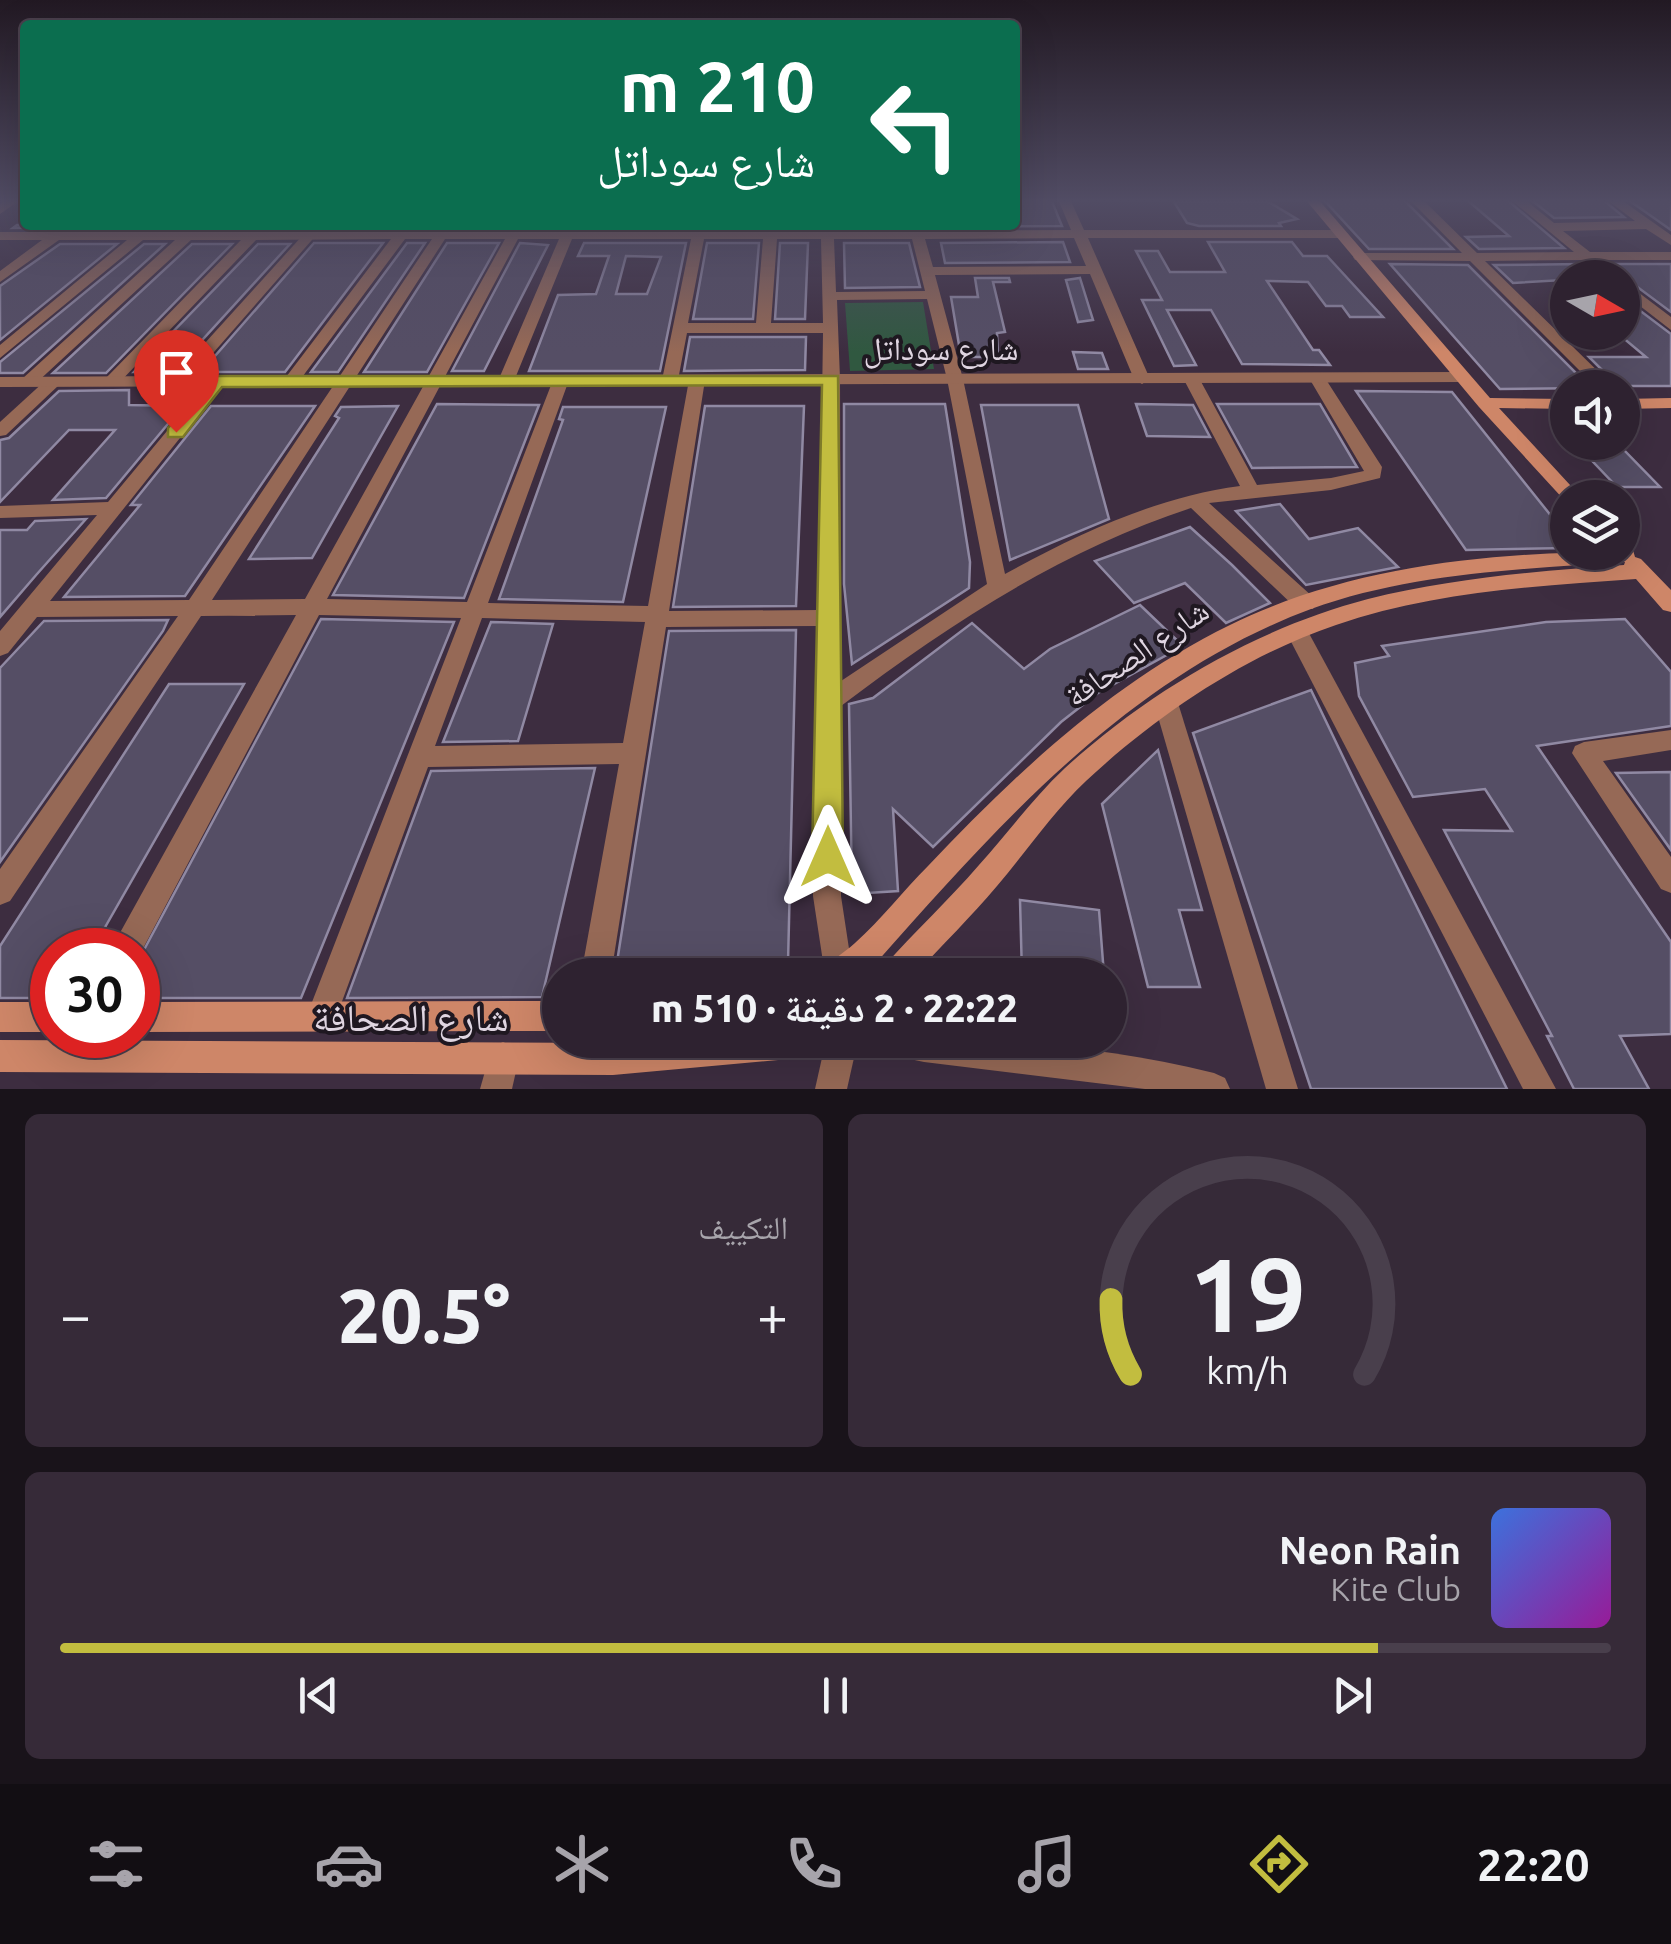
<!DOCTYPE html>
<html lang="ar">
<meta charset="utf-8">
<style>
:root{--surface:#2e2230;--page:#362a38;--text:#f1f3f6;--muted:#a7a4ab;--line:#493f4c;--accent:#c2bd3f}
body{margin:0;font-family:Ubuntu,"Noto Naskh Arabic",sans-serif;background:var(--page);color:var(--text);direction:rtl;height:100vh;display:flex;flex-direction:column;font-size:38px;white-space:nowrap}
*{box-sizing:border-box;margin:0}
p{font-size:32px;color:var(--muted)}
.icon{flex:none;width:55px;height:55px;fill:none;stroke:currentColor;stroke-width:2;stroke-linecap:round;stroke-linejoin:round}
.map{position:relative;height:1089px;overflow:hidden;direction:ltr}
.side{display:flex;flex-direction:column;gap:25px;padding:25px;background:#19131a;flex:1}
.side>*{flex:none}
.top-card{position:absolute;left:20px;top:20px;width:1000px;height:210px;border-radius:10px;box-shadow:0 10px 40px #0002,0 0 0 2px var(--line);direction:rtl;background:#0b6e4f;color:#fff;overflow:hidden}
.needle{width:65px;rotate:99deg}
.fabs{position:absolute;left:1550px;top:260px;display:grid;gap:20px}
.fabs a{display:grid;place-items:center;width:90px;height:90px;border-radius:50%;background:var(--surface);box-shadow:0 10px 40px #0002,0 0 0 2px var(--line);font-size:50px}
.speed{position:absolute;left:30px;top:928px;display:flex;gap:20px;font-size:50px;font-weight:700;text-align:center}
.speed>*{display:grid;place-content:center;width:130px;height:130px;border-radius:50%;background:var(--surface);box-shadow:0 10px 40px #0002,0 0 0 2px var(--line);line-height:1}
.speed .limit{border:15px solid #d22;background:#fff;color:#111}
.pin{position:absolute;display:grid;place-items:center;width:85px;height:85px;color:#fff;margin:-102px -42px;border-radius:50% 50% 50% 0;rotate:-45deg;box-shadow:0 0 10px #0007}
.pin .icon{rotate:45deg}
.me{position:absolute;width:110px;margin:-55px;rotate:0deg;stroke-linejoin:round;filter:drop-shadow(0 0 8px #0008)}
.turn{display:flex;align-items:center;gap:35px;height:210px;padding:0 40px;font-size:45px}
.turn .icon{width:130px;height:130px;stroke-width:2.5}
.turn b{display:block;font-size:70px;line-height:85px}
.big{font-size:75px;font-weight:800;line-height:1.1}
.side .tile{flex:1;display:flex;flex-direction:column;justify-content:center;gap:15px;min-width:0;padding:0 35px;border-radius:15px;background:var(--page)}
.side .dial{align-items:center;gap:0}
.dial svg{height:260px;overflow:visible;fill:none;stroke:var(--line);stroke-width:7;stroke-linecap:round;text-anchor:middle}
.dial text{fill:var(--text);stroke:none}
.song{display:flex;align-items:center;gap:30px}
.cover{width:120px;height:120px;border-radius:15px;background:linear-gradient(135deg,hsl(220 70% 55%),hsl(300 70% 35%))}
.played{height:10px;border-radius:5px;background:linear-gradient(90deg,var(--accent) 85%,var(--line) 85%)}
.keys{display:flex;justify-content:space-around;direction:ltr}
.heat{display:flex;justify-content:space-between;align-items:center;font-size:55px;direction:ltr}
.side .tiles{flex:1;display:grid;gap:25px;grid-template-columns:1fr 1fr}
.tile:last-child{grid-column:span 2}
.trip{position:absolute;left:542px;top:958px;width:585px;height:100px;border-radius:50px;background:var(--surface);box-shadow:0 10px 40px #0002,0 0 0 2px var(--line);font-weight:800;line-height:100px;text-align:center;direction:rtl}
.tab-bar{display:flex;height:160px;justify-content:space-around;align-items:center;background:#120e13;color:var(--muted)}
.tab-bar .icon{width:70px;height:70px}
.tab-bar .active{color:var(--accent)}
.tab-bar b{font-size:45px;color:var(--text)}
.map>svg:first-child{display:block}
</style>
<div class="map">
<svg width="1671" height="1089" viewBox="0 0 1671 1089">
<rect width="100%" height="100%" fill="#3d2d40"/>
<!-- green -->
<path fill="#305840" d="M923,302L934,369L850,371L845,303Z"/>
<!-- building -->
<g fill="#554e65" stroke="#9089a3" stroke-width="2.5" fill-rule="evenodd">
<path d="M1015,199H1051L1062,226L939,227L1015,225Z"/>
<path d="M1323,199H1403L1453,249H1369Z"/>
<path d="M1466,199H1506L1564,248L1479,249L1466,237L1509,236Z"/>
<path d="M1530,199H1602L1624,217L1554,218Z"/>
<path d="M1627,199H1671V230Z"/>
<path d="M1267,201L1297,219L1279,223L1281,226H1199L1187,223L1174,202Z"/>
<path d="M17,225H307L13,228Z"/>
<path d="M1063,242L1070,262L945,263L941,243Z"/>
<path d="M1208,242H1292L1303,256H1327L1383,317H1350L1342,306H1326L1308,282L1267,281L1313,350H1319L1330,365L1242,364L1211,310H1167L1196,365L1174,366L1142,300H1162L1136,251H1158L1170,272H1225Z"/>
<path d="M314,243H383L285,372H201Z"/>
<path d="M407,243H425L338,372H311Z"/>
<path d="M447,243H499L427,372H364Z"/>
<path d="M520,243L548,245L484,371H452Z"/>
<path d="M584,243H686L660,371H529L558,295L596,294L609,256H578ZM626,256L661,257L647,294H616Z"/>
<path d="M707,243H759L753,319H693Z"/>
<path d="M780,243H808L805,319H775Z"/>
<path d="M844,243H909L920,287L845,288Z"/>
<path d="M60,244H117L0,340V286Z"/>
<path d="M144,244H165L23,373H0V362Z"/>
<path d="M192,244H232L106,373H53Z"/>
<path d="M258,244H290L173,372H134Z"/>
<path d="M1390,264L1468,265L1591,388L1500,389Z"/>
<path d="M1583,264L1599,278L1513,283L1494,265Z"/>
<path d="M1610,264H1671V312L1624,277Z"/>
<path d="M975,278H1009L1010,282H993L1005,332L997,333L998,357H961L951,297H978Z"/>
<path d="M1080,278L1093,320L1078,322L1066,280Z"/>
<path d="M1622,297L1671,334V386H1618L1589,357H1646L1622,337Z"/>
<path d="M690,337H806L805,370L684,371Z"/>
<path d="M1073,352L1102,353L1108,369H1078Z"/>
<path d="M129,390V405L183,406L106,498L53,500L115,430H69L0,502V440L9,438L59,391Z"/>
<path d="M1356,391L1452,392L1568,537V548L1466,550Z"/>
<path d="M437,404L539,405L464,598L333,595Z"/>
<path d="M844,404H945L970,562L969,588L852,664L844,584Z"/>
<path d="M1136,404L1193,405L1210,437L1147,436Z"/>
<path d="M1217,404H1320L1357,467L1252,468Z"/>
<path d="M981,405H1078L1109,519L1010,560Z"/>
<path d="M211,406H315L185,596L64,597L140,505H131Z"/>
<path d="M398,406L312,558L249,559L339,418L335,416L341,407Z"/>
<path d="M705,406H804L796,606L673,607Z"/>
<path d="M563,407H666L623,602L499,599L563,420L559,419Z"/>
<path d="M1578,446H1620L1660,487H1617Z"/>
<path d="M1280,504L1309,539L1358,528L1398,567L1306,585L1236,511Z"/>
<path d="M86,519L37,574L0,617V530H27L35,521Z"/>
<path d="M1190,527L1232,565L1270,603L1226,623L1185,583L1134,603L1095,561Z"/>
<path d="M1140,605L1183,646L1098,693L1061,722L933,847L893,809L898,891L852,894L849,704L873,698L972,623L1024,669L1050,649Z"/>
<path d="M321,619L454,622L301,998H138V961Z"/>
<path d="M1625,619L1671,672V726L1537,746L1671,942V1034L1620,1036L1649,1089H1574L1547,1036H1552L1444,830L1512,831L1485,789L1413,797L1359,696L1355,663L1389,656L1382,646L1546,622Z"/>
<path d="M168,620L163,631L0,862V668L44,621Z"/>
<path d="M491,622L553,624L518,741L443,742Z"/>
<path d="M796,630L788,963L780,975H615L669,631Z"/>
<path d="M169,684H244L92,950H52V998H0V946Z"/>
<path d="M1311,690L1356,784L1507,1089H1311L1193,733Z"/>
<path d="M1158,750L1202,910H1179L1200,987H1148L1102,804Z"/>
<path d="M595,768L542,997L347,998L431,771Z"/>
<path d="M1671,772V850L1616,773Z"/>
<path d="M1020,900L1099,910L1104,975H1022Z"/>
</g>
<g fill="none" stroke-linecap="round" stroke-linejoin="round">
<!-- minor -->
<g fill="#966956" fill-rule="evenodd">
<path d="M7,199H21L0,214V204Z"/>
<path d="M1058,199H1070L1084,230H1341L1348,234L1341,238H1088L1150,379L1142,384L1134,379L1090,274L935,275L963,379L1005,574C1078,534 1156,497 1240,486L1183,378L1185,375L1191,373L1199,378L1257,485L1331,478L1364,471L1309,378L1317,373L1325,378L1382,467L1380,478L1331,490L1209,503L1313,597L1316,603L1313,609H1297L1191,508C1061,551 949,624 841,706V896L853,975H825L813,896L819,626L666,627L611,975H581L619,764L428,767L333,1026L322,1030L311,1026L307,1015L461,618L319,615L138,958V950H111L116,940L296,615L201,616L10,901L0,905V869L178,616L37,617L8,653L0,656V631L97,515L0,518V506L108,502L211,378H223V384L50,601L189,600L432,239H405L297,384H285L283,381L391,239L256,240L117,385H105V379L241,240H191L34,385H22V379L175,240H143L0,358V345L127,240H59L0,282V271L42,240H0V232H136L143,229L149,232L255,229L261,232L438,231L442,225H452L451,231H562L565,225H577L575,231H692L694,225H706L705,231H764L765,225H777V231H821V225H833L834,231H910L909,225H921L923,231L1071,230ZM1074,238L1086,266L933,267L925,239ZM445,239H505L305,599L212,600ZM518,239H559L498,381L500,384H512L514,381L572,239H691L662,380L664,383H676L678,380L687,333H823L819,610L669,611L705,380L697,375L689,380L648,606L488,603L569,380L561,375L553,380L467,602L327,599ZM704,239H763L756,323H688ZM777,239H821L823,323H771ZM834,239H912L925,291L836,292ZM927,299L947,379L987,584L841,681L840,379L837,300ZM482,618L645,622L623,743L435,746Z"/>
<path d="M1409,199H1422L1477,253L1574,252L1510,199H1524L1554,223L1635,221L1606,199H1620L1671,235V245L1646,229L1563,231L1590,252H1671V260H1600L1621,278H1605L1584,260L1485,261L1615,388H1597L1470,261L1355,260L1353,257L1360,253H1462Z"/>
<path d="M1622,280L1671,317V330L1622,292Z"/>
<path d="M53,377L61,382L59,385L6,435L0,436V422L47,379Z"/>
<path d="M1297,624L1305,626L1556,1089H1523L1286,632L1289,626Z"/>
<path d="M1166,693L1174,696L1178,703L1298,1089H1266L1154,703L1158,696Z"/>
<path d="M1671,730V750L1603,761L1671,857V893L1661,889L1572,753L1575,746L1584,742Z"/>
<path d="M826,1040H858L847,1089H815Z"/>
<path d="M503,1042L514,1047L519,1058L512,1089H480L492,1047Z"/>
</g>
<!-- tertiary -->
<g fill="#966956" fill-rule="evenodd">
<path d="M312,225H325L193,376L1463,372L1471,377L1463,382L0,387V377L175,376Z"/>
<path d="M867,1040C989,1040 1095,1043 1214,1073L1225,1078L1230,1089H1145L924,1062L872,1051Z"/>
</g>
<!-- secondary -->
<g fill="#ce8668" fill-rule="evenodd">
<path d="M1305,199H1318L1490,398L1568,399V409L1499,408L1582,498H1568L1566,502L1479,407Z"/>
<path d="M1671,398V408L1622,409V399Z"/>
<path d="M1622,548L1633,550L1635,557L1641,559L1671,590V612L1663,610L1636,579C1535,586 1432,592 1336,625C1244,656 1156,716 1086,781C1052,813 1027,851 997,886C971,917 942,945 915,975H880L885,965C915,931 949,900 979,865C1008,833 1033,798 1065,768C1149,691 1257,628 1368,599C1452,578 1538,571 1624,565L1625,562C1521,569 1410,573 1311,609C1130,676 1001,822 876,963L862,975H823C829,960 843,954 855,943C881,920 903,891 928,866C1017,772 1113,682 1230,625C1350,566 1491,552 1622,552Z"/>
<path d="M560,1001V1031L138,1032V1002Z"/>
<rect x="0" y="1002" width="52" height="30"/>
<path d="M0,1040L613,1043L649,1040H837L832,1051L821,1056L613,1075L0,1072Z"/>
</g>
</g>
<!-- sky -->
<linearGradient id="sky" x2="0" y2="1"><stop stop-color="#221923"/><stop offset="0.57" stop-color="#514c64"/><stop offset="1" stop-color="#514c64" stop-opacity="0"/></linearGradient>
<rect width="1671" height="352" fill="url(#sky)"/>
<!-- route -->
<path fill="#c2bd3f" stroke="#7e7b29" stroke-width="2.5" d="M217,376H838L843,857L839,867L828,871L817,867L812,857L822,385L222,387L183,437H168V428L210,378Z"/>
<g text-anchor="middle" stroke-width="8" stroke-linejoin="round" paint-order="stroke">
<!-- street labels -->
<g font-size="32" fill="#dfd5e1" stroke="#1f1821">
<text x="941" y="360">شارع سوداتل</text>
<text transform="translate(1137 653) rotate(-34)" y="11">شارع الصحافة</text>
</g>
<!-- near-street labels -->
<g font-size="38" fill="#dfd5e1" stroke="#1f1821">
<text x="411" y="1031">شارع الصحافة</text>
</g>
</g>
</svg>
<div class="fabs">
<a><svg class="needle" viewBox="-14 -14 28 28"><path d="M0-13l5 13h-10z" fill="#e53935"/><path d="M0 13l5-13h-10z" fill="#a7a4ab"/></svg></a>
<a><svg class="icon" aria-label="sound" viewBox="0 0 24 24"><path d="M4 9h4l5-4v14l-5-4H4zM17 9q2 3 0 6"/></svg></a>
<a><svg class="icon" aria-label="layers" viewBox="0 0 24 24"><path d="M12 4l9 5-9 5-9-5zM3 14l9 5 9-5"/></svg></a>
</div>
<div class="speed"><div class="limit">30</div></div>
<div class="pin" style="left:176px;top:432px;background:#d93025"><svg class="icon" aria-label="arrive" viewBox="0 0 24 24"><path d="M6 21V4h12l-3 4 3 4H6"/></svg></div>
<svg class="me" style="left:828px;top:857px" viewBox="-20 -20 40 40"><path d="M0-17L14 15 0 8-14 15z" fill="#c2bd3f" stroke="#fff" stroke-width="4"/></svg>
<div class="trip">22:22 · 2 دقيقة · 510 m</div>
<div class="top-card">
<div class="turn"><svg class="icon" aria-label="left" viewBox="0 0 24 24"><path d="M17 20v-9H6M10 6l-5 5 5 5"/></svg><div><b>210 m</b>شارع سوداتل</div></div>
</div>
</div>
<section class="side">
<div class="tiles">
<div class="tile dial"><svg viewBox="0 0 100 80">
<path d="M14 69A42 42 0 1 1 86 69"/>
<path d="M14 69A42 42 0 0 1 8 46" stroke="#c2bd3f"/>
<text x="50" y="56" font-size="32" font-weight="700">19</text>
<text x="50" y="72" font-size="11">km/h</text>
</svg></div>
<div class="tile"><p>التكييف</p>
<div class="heat"><a>−</a><b class="big">20.5°</b><a>+</a></div>
</div>
<div class="tile">
<div class="song"><i class="cover"></i><div><b>Neon Rain</b><p>Kite Club</p></div></div>
<div class="played"></div>
<div class="keys"><svg class="icon" aria-label="previous" viewBox="0 0 24 24"><path d="M18 5L8 12l10 7zM5 5v14"/></svg><svg class="icon" aria-label="pause" viewBox="0 0 24 24"><path d="M8 5v14M16 5v14"/></svg><svg class="icon" aria-label="next" viewBox="0 0 24 24"><path d="M6 5l10 7-10 7zM19 5v14"/></svg></div>
</div>
</div>
</section>
<nav class="tab-bar">
<b>22:20</b>
<svg class="icon active" aria-label="directions" viewBox="0 0 24 24"><path d="M12 3l9 9-9 9-9-9zM9 14v-3h6M13 9l2 2-2 2"/></svg>
<svg class="icon" aria-label="music" viewBox="0 0 24 24"><path d="M9 18V5l10-2v13"/><circle cx="6" cy="18" r="3"/><circle cx="16" cy="16" r="3"/></svg>
<svg class="icon" aria-label="phone" viewBox="0 0 24 24"><path d="M5 4h4l2 5-3 2q2 4 5 5l2-3 5 2v4C11 20 4 13 5 4z"/></svg>
<svg class="icon" aria-label="climate" viewBox="0 0 24 24"><path d="M12 3v18M4 7l16 10M4 17L20 7"/></svg>
<svg class="icon" aria-label="car" viewBox="0 0 24 24"><path d="M5 17H2v-5l4-1 3-4h7l3 4 3 1v5h-3M9 17h6M6 11h13"/><circle cx="7" cy="17" r="2"/><circle cx="17" cy="17" r="2"/></svg>
<svg class="icon" aria-label="filters" viewBox="0 0 24 24"><path d="M4 7h16M4 17h16"/><circle cx="9" cy="7" r="2"/><circle cx="15" cy="17" r="2"/></svg>
</nav>
